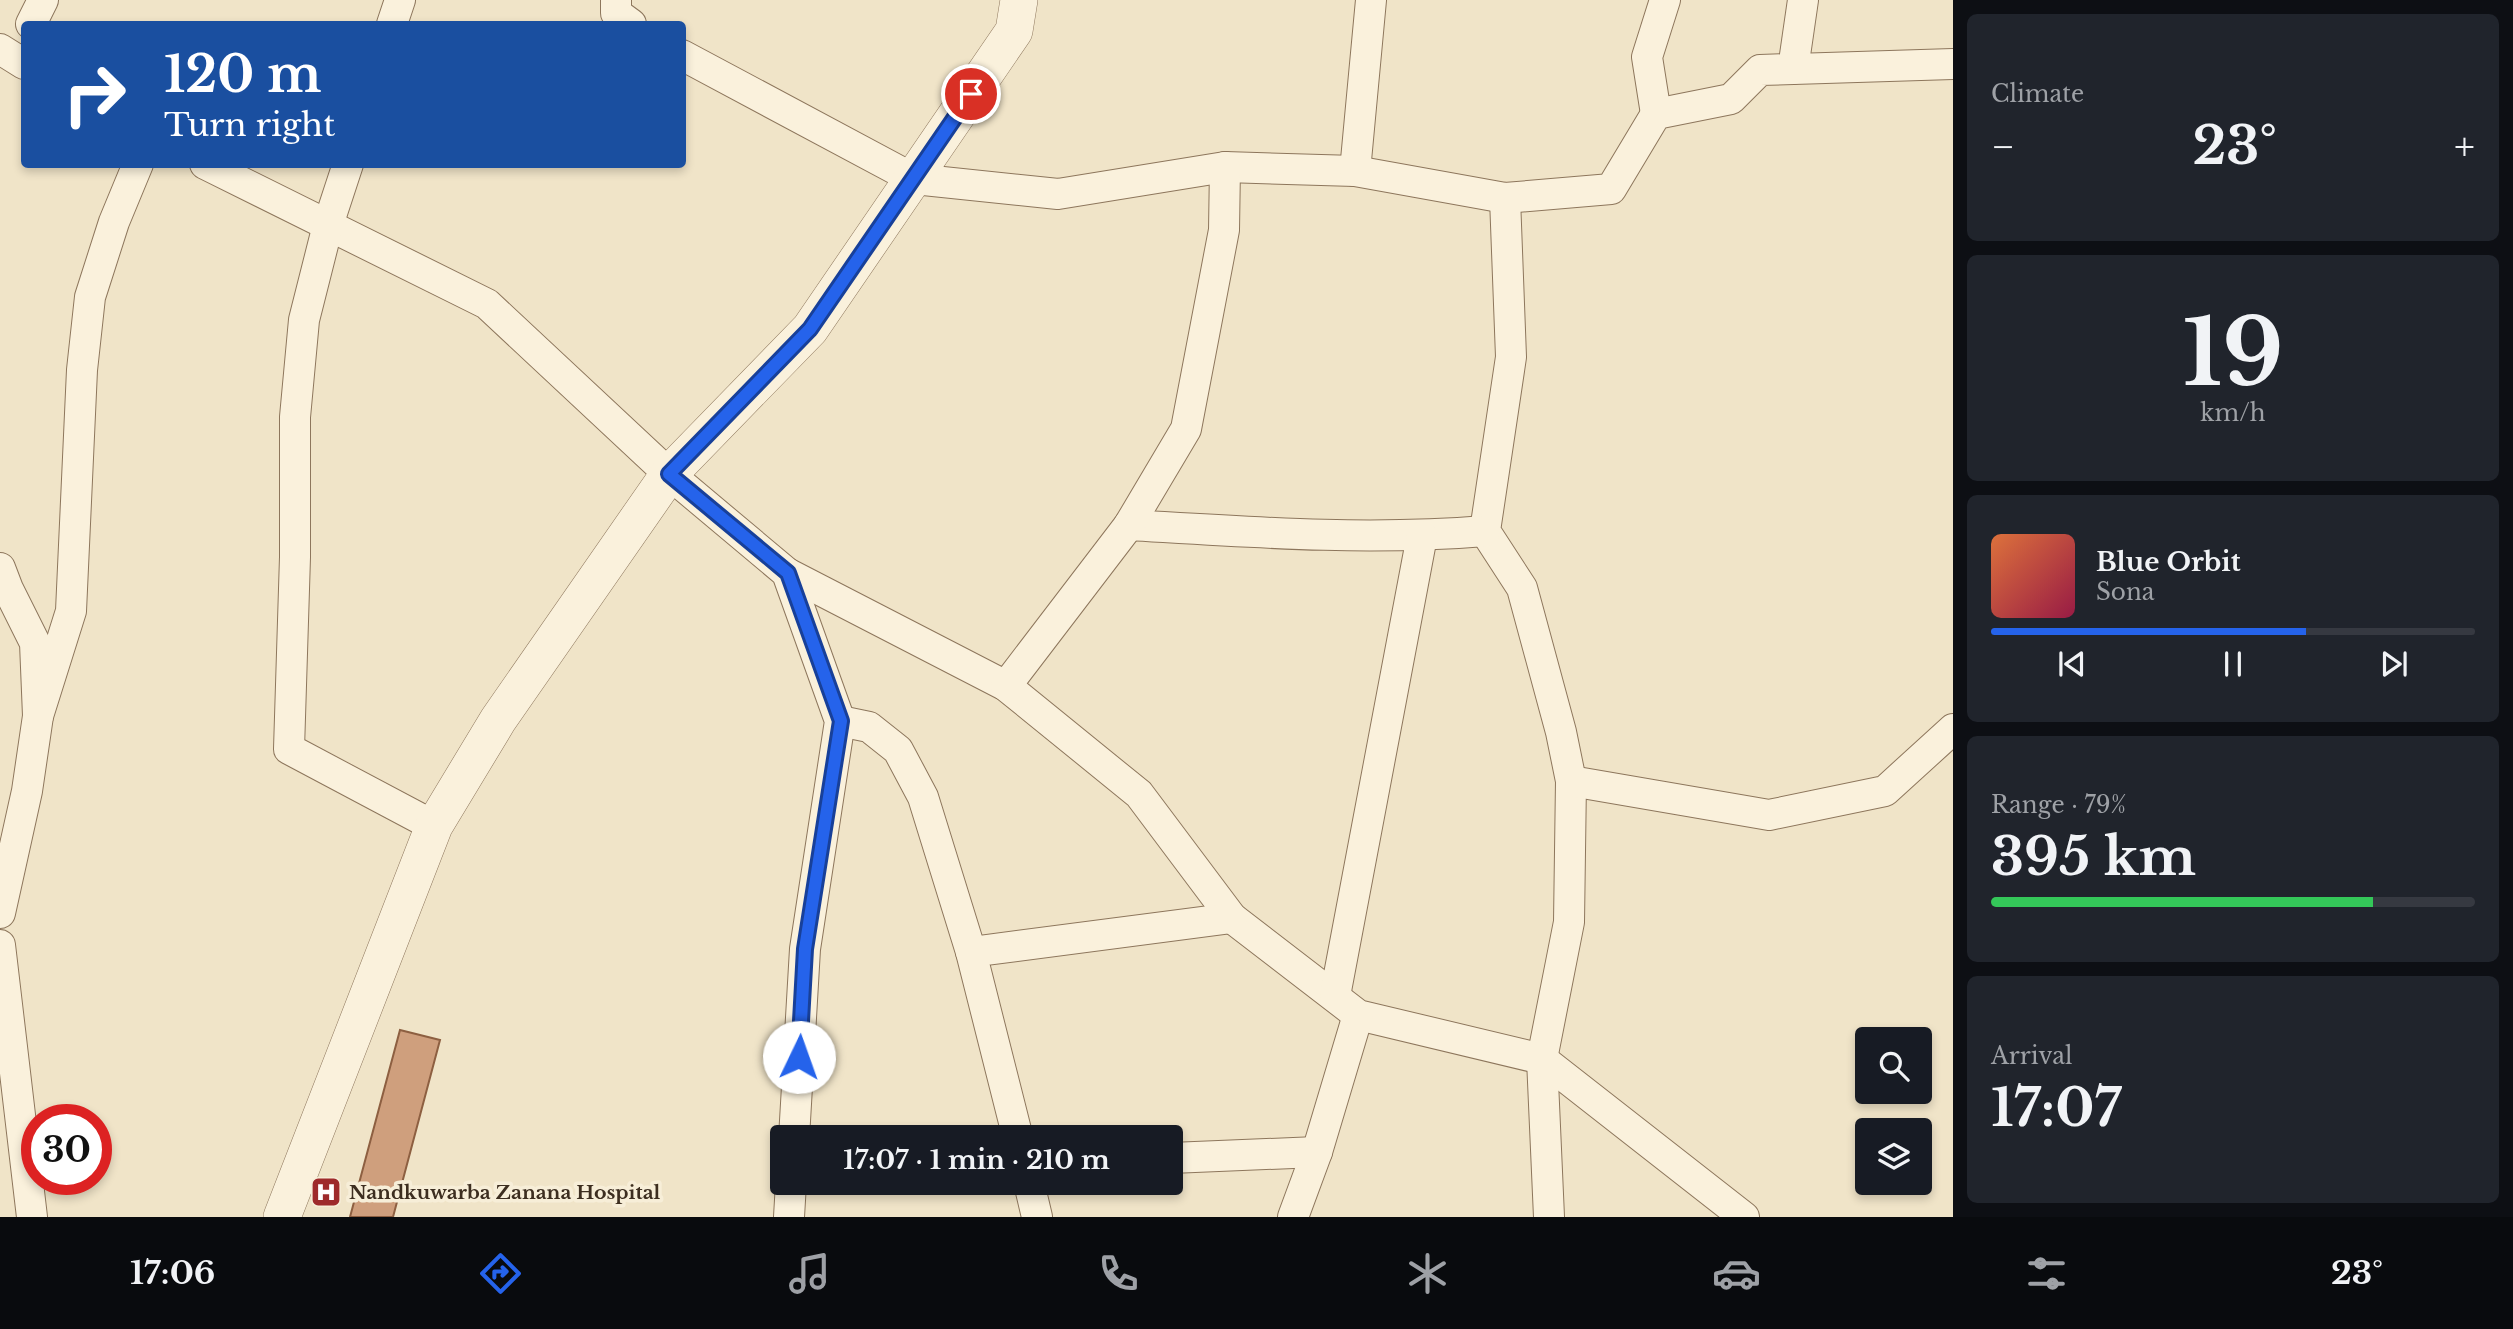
<!DOCTYPE html>
<meta charset="utf-8">
<style>
:root{--surface:#171b24;--page:#20242c;--text:#f1f3f6;--muted:#9ea1a6;--line:#363941;--accent:#2563eb}
body{margin:0;font-family:"Libre Baskerville",serif;background:var(--page);color:var(--text);height:100vh;display:flex;flex-direction:column;font-size:26px;white-space:nowrap}
*{box-sizing:border-box;margin:0}
p{font-size:23px;color:var(--muted)}
.icon{flex:none;width:38px;height:38px;fill:none;stroke:currentColor;stroke-width:2;stroke-linecap:round;stroke-linejoin:round}
.map{position:relative;flex:1;overflow:hidden}
.side{display:flex;flex-direction:column;gap:14px;padding:14px;background:#0d0f14;width:560px}
.side>*{flex:none}
.top-card{position:absolute;left:21px;top:21px;width:665px;height:147px;border-radius:7px;box-shadow:0 4px 10px #0003;background:#1a4fa0;color:#fff;overflow:hidden}
.controls{position:absolute;left:1855px;top:1027px;display:grid;gap:14px}
.controls a{display:grid;place-items:center;width:77px;height:77px;border-radius:7px;background:var(--surface);box-shadow:0 4px 10px #0003;font-size:35px}
.speed{position:absolute;left:21px;top:1104px;display:flex;gap:14px;font-size:35px;font-weight:700;text-align:center}
.speed>*{display:grid;place-content:center;width:91px;height:91px;border-radius:50%;background:var(--surface);box-shadow:0 4px 10px #0003;line-height:1}
.speed .limit{border:10px solid #d22;background:#fff;color:#111}
.pin{position:absolute;display:grid;place-items:center;width:60px;height:60px;color:#fff;margin:-30px;border:4px solid #fff;border-radius:50%;box-shadow:0 2px 7px #0007}
.me{position:absolute;width:77px;margin:-38px;rotate:3deg;stroke-linejoin:round;filter:drop-shadow(0 0 5px #0008)}
.turn{display:flex;align-items:center;gap:24px;height:147px;padding:0 28px;font-size:32px}
.turn .icon{width:91px;height:91px;stroke-width:2.5}
.turn b{display:block;font-size:49px;line-height:60px}
.big{font-size:52px;font-weight:800;line-height:1.1}
.side .card{flex:1;display:flex;flex-direction:column;justify-content:center;gap:10px;min-width:0;padding:0 24px;border-radius:10px;background:var(--page)}
.side .dial{align-items:center;gap:0}
.dial b{font-size:91px;line-height:1}
.song{display:flex;align-items:center;gap:21px}
.cover{width:84px;height:84px;border-radius:10px;background:linear-gradient(135deg,hsl(20 70% 55%),hsl(340 70% 35%))}
.played{height:7px;border-radius:4px;background:linear-gradient(90deg,var(--accent) 65%,var(--line) 65%)}
.keys{display:flex;justify-content:space-around;direction:ltr}
.heat{display:flex;justify-content:space-between;align-items:center;font-size:38px;direction:ltr}
.charge{height:10px;border-radius:5px;background:linear-gradient(90deg,#34c759 79%,var(--line) 0)}
.trip{position:absolute;left:770px;top:1125px;width:413px;height:70px;border-radius:7px;background:var(--surface);box-shadow:0 4px 10px #0003;font-weight:800;line-height:70px;text-align:center}
.tab-bar{display:flex;height:112px;justify-content:space-around;align-items:center;background:#090b0e;color:var(--muted)}
.tab-bar .icon{width:49px;height:49px}
.tab-bar .selected{color:var(--accent)}
.tab-bar b{font-size:32px;color:var(--text)}
main{display:flex;flex:1;min-height:0}
.map>svg:first-child{display:block}
</style>
<main>
<div class="map">
<svg width="1953" height="1217" viewBox="0 0 1953 1217">
<rect width="100%" height="100%" fill="#f0e4c8"/>
<!-- building -->
<path fill="#cf9f7d" stroke="#8d5f41" stroke-width="2" d="M400,1030L440,1040L393,1217H350Z"/>
<g fill="none" stroke-linecap="round" stroke-linejoin="round">
<!-- minor casing -->
<g stroke="#8d765c" stroke-width="32">
<g id="minor">
<path d="M616,0V13L631,24"/>
<path d="M31,24L43,0"/>
<path d="M392,24L400,0"/>
<path d="M0,49L24,64"/>
<path d="M682,55L914,179L1058,194L1225,167L1355,171L1505,198L1611,189L1656,114L1731,99L1760,70L1953,64"/>
<path d="M1793,69L1803,0"/>
<path d="M1656,114L1647,57L1665,0"/>
<path d="M205,164L487,304L669,474L787,573L840,721L805,949L794,1138"/>
<path d="M348,164L328,225L304,320L295,417V557L289,749L434,826"/>
<path d="M1355,171L1371,0"/>
<path d="M1505,198L1511,357L1485,531L1522,588L1561,732L1571,781L1569,922L1542,1059L1549,1217"/>
<path d="M1129,525C1248,532 1366,541 1485,531"/>
<path d="M0,568L8,589L35,643L38,716L27,791L0,913"/>
<path d="M787,573L1006,686L1139,794L1232,918L1358,1015L1542,1059L1744,1217"/>
<path d="M1006,686L1129,525L1186,429L1224,230L1225,167"/>
<path d="M38,716L71,611L82,370L90,297L114,222L138,164"/>
<path d="M840,721L869,727L898,750L923,797L971,952"/>
<path d="M1571,781L1769,815L1885,791L1953,729"/>
<path d="M0,945L32,1217"/>
<path d="M1335,996L1422,536"/>
<path d="M1018,1138L971,952L1232,918"/>
<path d="M1171,1158L1317,1152"/>
<path d="M1029,1183L1037,1217"/>
<path d="M789,1217L791,1183"/>
<path d="M1293,1217L1317,1152L1358,1015"/>
</g>
</g>
<!-- tertiary casing -->
<g stroke="#8d765c" stroke-width="38">
<path id="tertiary" d="M282,1217L434,826L498,720L669,474L810,329L1014,31L1019,0"/>
</g>
<!-- minor -->
<use href="#minor" stroke="#faf1dc" stroke-width="30"/>
<!-- tertiary -->
<use href="#tertiary" stroke="#faf1dc" stroke-width="37"/>
</g>
<g fill="none" stroke-linecap="round" stroke-linejoin="round">
<!-- route casing -->
<g stroke="#184099" stroke-width="18">
<path id="route" d="M799,1057L805,949L841,721L788,573L669,474L810,329L971,94"/>
</g>
<!-- route -->
<use href="#route" stroke="#2563eb" stroke-width="12"/>
</g>
<!-- icons -->
<defs>
<g id="hospital-square" transform="scale(1.575)"><rect x="-9" y="-9" width="18" height="18" rx="4" fill="#9e2a2b" stroke="#f7eed8"/><path d="M-5-5h3v3.5h4V-5h3V5h-3V1.5h-4V5h-3Z" fill="#fff"/></g>
</defs>
<g fill-rule="evenodd">
<use href="#hospital-square" x="326" y="1192"/>
</g>
<g text-anchor="middle" stroke-width="7" stroke-linejoin="round" paint-order="stroke">
<!-- poi labels -->
<g font-size="19" font-weight="bold" fill="#3d2e20" stroke="#f7eed8" text-anchor="start">
<text x="349" y="1199">Nandkuwarba Zanana Hospital</text>
</g>
</g>
</svg>
<div class="controls">
<a><svg class="icon" aria-label="search" viewBox="0 0 24 24"><circle cx="10" cy="10" r="6"/><path d="M15 15l6 6"/></svg></a>
<a><svg class="icon" aria-label="layers" viewBox="0 0 24 24"><path d="M12 4l9 5-9 5-9-5zM3 14l9 5 9-5"/></svg></a>
</div>
<div class="speed"><div class="limit">30</div></div>
<div class="pin" style="left:971px;top:94px;background:#d93025"><svg class="icon" aria-label="arrive" viewBox="0 0 24 24"><path d="M6 21V4h12l-3 4 3 4H6"/></svg></div>
<svg class="me" style="left:799px;top:1057px" viewBox="-20 -20 40 40"><circle r="19" fill="#fff"/><path d="M0-13L10 11 0 6-10 11z" fill="#2563eb"/></svg>
<div class="trip">17:07 · 1 min · 210 m</div>
<div class="top-card">
<div class="turn"><svg class="icon" aria-label="right" viewBox="0 0 24 24"><path d="M7 20v-9h11M14 6l5 5-5 5"/></svg><div><b>120 m</b>Turn right</div></div>
</div>
</div>
<section class="side">
<div class="card"><p>Climate</p>
<div class="heat"><a>−</a><b class="big">23°</b><a>+</a></div>
</div>
<div class="card dial"><b>19</b><p>km/h</p></div>
<div class="card">
<div class="song"><i class="cover"></i><div><b>Blue Orbit</b><p>Sona</p></div></div>
<div class="played"></div>
<div class="keys"><svg class="icon" aria-label="previous" viewBox="0 0 24 24"><path d="M18 5L8 12l10 7zM5 5v14"/></svg><svg class="icon" aria-label="pause" viewBox="0 0 24 24"><path d="M8 5v14M16 5v14"/></svg><svg class="icon" aria-label="next" viewBox="0 0 24 24"><path d="M6 5l10 7-10 7zM19 5v14"/></svg></div>
</div>
<div class="card"><p>Range · 79%</p><b class="big">395 km</b><div class="charge"></div></div>
<div class="card"><p>Arrival</p><b class="big">17:07</b></div>
</section>
</main>
<nav class="tab-bar">
<b>17:06</b>
<svg class="icon selected" aria-label="directions" viewBox="0 0 24 24"><path d="M12 3l9 9-9 9-9-9zM9 14v-3h6M13 9l2 2-2 2"/></svg>
<svg class="icon" aria-label="music" viewBox="0 0 24 24"><path d="M9 18V5l10-2v13"/><circle cx="6" cy="18" r="3"/><circle cx="16" cy="16" r="3"/></svg>
<svg class="icon" aria-label="phone" viewBox="0 0 24 24"><path d="M5 4h4l2 5-3 2q2 4 5 5l2-3 5 2v4C11 20 4 13 5 4z"/></svg>
<svg class="icon" aria-label="climate" viewBox="0 0 24 24"><path d="M12 3v18M4 7l16 10M4 17L20 7"/></svg>
<svg class="icon" aria-label="car" viewBox="0 0 24 24"><path d="M5 17H2v-5l4-1 3-4h7l3 4 3 1v5h-3M9 17h6M6 11h13"/><circle cx="7" cy="17" r="2"/><circle cx="17" cy="17" r="2"/></svg>
<svg class="icon" aria-label="filters" viewBox="0 0 24 24"><path d="M4 7h16M4 17h16"/><circle cx="9" cy="7" r="2"/><circle cx="15" cy="17" r="2"/></svg>
<b>23°</b>
</nav>
